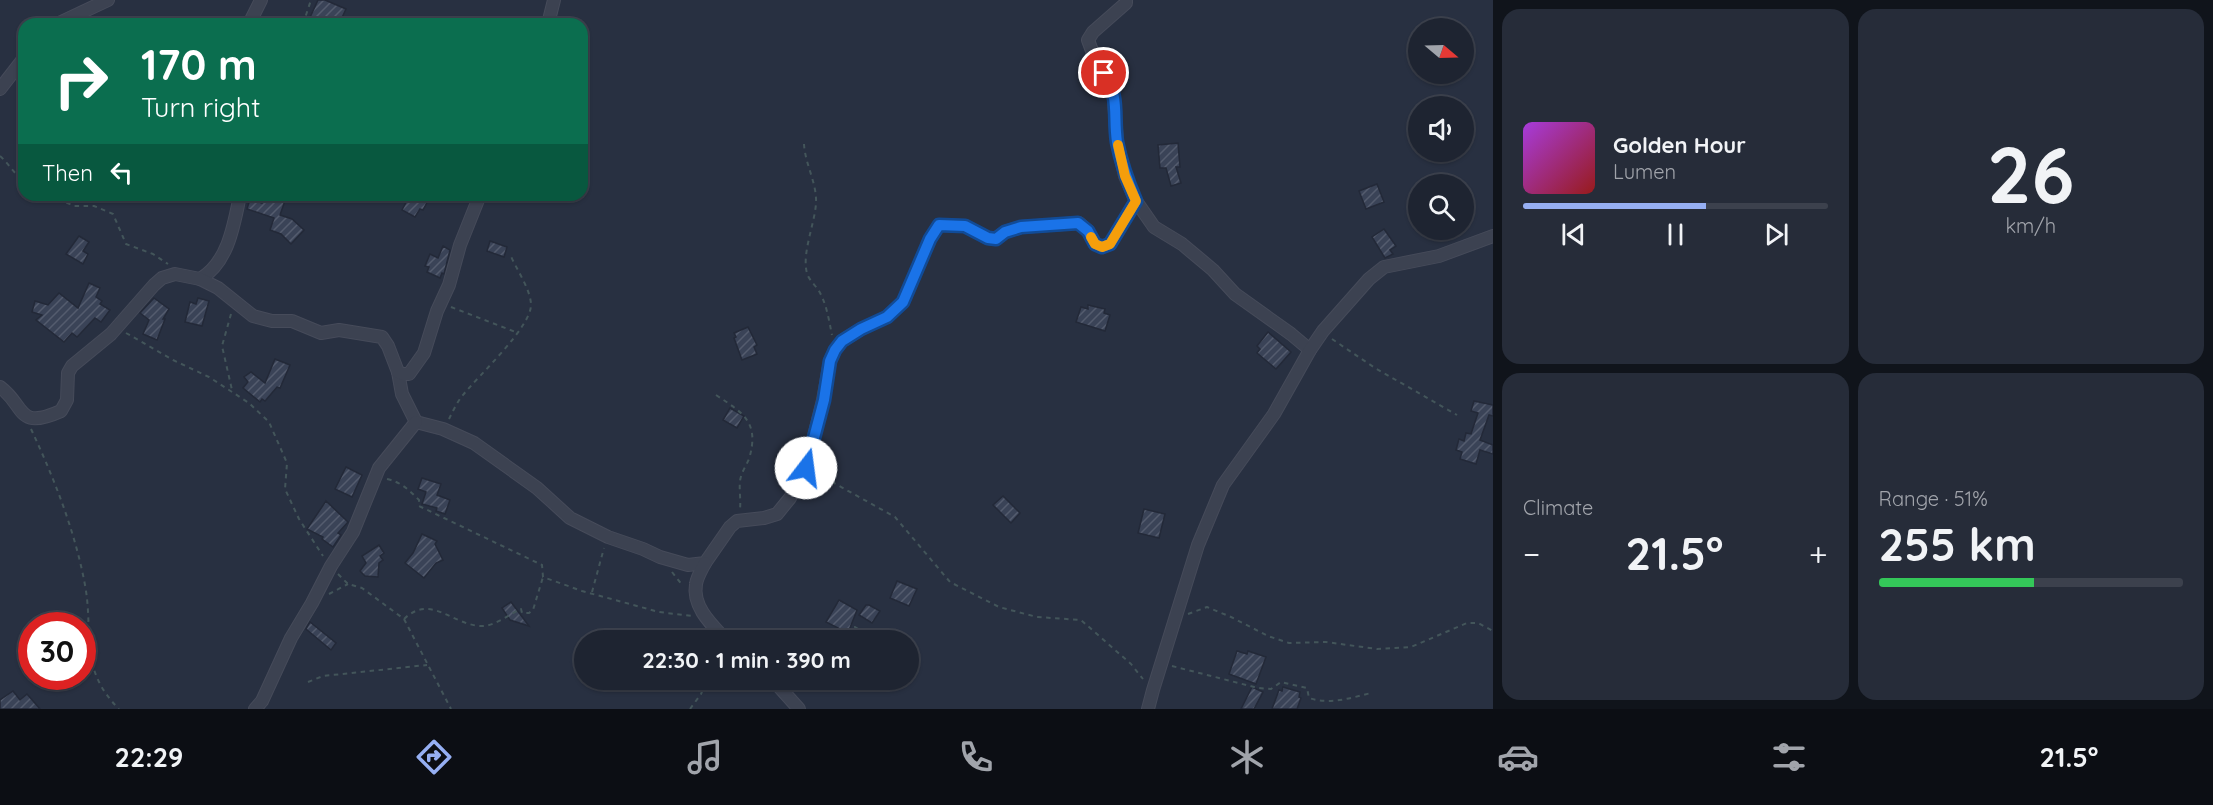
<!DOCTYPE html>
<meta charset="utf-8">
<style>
:root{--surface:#1e2431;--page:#262c39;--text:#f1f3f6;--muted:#a1a4ab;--line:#3c414d;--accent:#96aff3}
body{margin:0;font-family:Quicksand,sans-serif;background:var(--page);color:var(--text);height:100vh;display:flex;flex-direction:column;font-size:22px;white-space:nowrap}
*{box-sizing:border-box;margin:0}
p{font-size:20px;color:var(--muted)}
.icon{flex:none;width:33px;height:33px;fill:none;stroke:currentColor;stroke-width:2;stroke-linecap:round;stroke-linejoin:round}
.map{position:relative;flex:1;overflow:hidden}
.panel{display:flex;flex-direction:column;gap:9px;padding:9px;background:#10141b;width:720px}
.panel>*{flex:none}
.top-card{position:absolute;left:18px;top:18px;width:570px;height:183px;border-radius:18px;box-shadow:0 2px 4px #0004,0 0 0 2px var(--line);background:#0b6e4f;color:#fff;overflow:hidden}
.needle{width:39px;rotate:109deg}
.buttons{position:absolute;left:1408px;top:18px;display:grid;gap:12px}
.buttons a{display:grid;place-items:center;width:66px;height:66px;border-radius:50%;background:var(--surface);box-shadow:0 2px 4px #0004,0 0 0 2px var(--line);font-size:30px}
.speed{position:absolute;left:18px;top:612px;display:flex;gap:12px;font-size:30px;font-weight:700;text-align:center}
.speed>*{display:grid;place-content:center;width:78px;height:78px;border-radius:50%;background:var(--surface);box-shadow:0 2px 4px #0004,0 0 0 2px var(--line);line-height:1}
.speed .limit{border:9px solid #d22;background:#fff;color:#111}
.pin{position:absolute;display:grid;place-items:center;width:51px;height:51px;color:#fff;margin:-26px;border:3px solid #fff;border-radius:50%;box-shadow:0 2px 6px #0007}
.me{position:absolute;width:66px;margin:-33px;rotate:15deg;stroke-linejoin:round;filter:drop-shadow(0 0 4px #0008)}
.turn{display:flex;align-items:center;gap:21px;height:126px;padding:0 24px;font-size:27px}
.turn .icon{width:78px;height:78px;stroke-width:2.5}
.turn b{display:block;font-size:42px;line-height:51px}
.then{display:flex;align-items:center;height:57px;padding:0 24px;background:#0003;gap:12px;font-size:22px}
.big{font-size:45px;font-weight:700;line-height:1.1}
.panel .tile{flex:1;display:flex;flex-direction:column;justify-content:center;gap:9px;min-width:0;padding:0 21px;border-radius:18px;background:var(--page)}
.panel .dial{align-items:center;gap:0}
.dial b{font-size:78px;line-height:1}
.song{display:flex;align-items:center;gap:18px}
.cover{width:72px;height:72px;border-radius:9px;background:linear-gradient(135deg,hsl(280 70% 55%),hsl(0 70% 35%))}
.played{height:6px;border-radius:3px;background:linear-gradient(90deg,var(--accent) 60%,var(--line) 60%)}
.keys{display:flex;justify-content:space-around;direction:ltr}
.heat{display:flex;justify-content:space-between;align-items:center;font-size:33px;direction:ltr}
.charge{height:9px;border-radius:4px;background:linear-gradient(90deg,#34c759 51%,var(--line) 0)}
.panel .tiles{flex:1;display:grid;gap:9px;grid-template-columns:repeat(2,1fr)}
.trip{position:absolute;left:574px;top:630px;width:345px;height:60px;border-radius:30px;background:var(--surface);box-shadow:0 2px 4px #0004,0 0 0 2px var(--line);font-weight:700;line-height:60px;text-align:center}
.dock{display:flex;height:96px;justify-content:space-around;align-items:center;background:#0c0e14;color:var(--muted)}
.dock .icon{width:42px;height:42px}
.dock .active{color:var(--accent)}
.dock b{font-size:27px;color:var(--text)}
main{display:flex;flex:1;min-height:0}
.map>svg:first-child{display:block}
</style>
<main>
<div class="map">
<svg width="1493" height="709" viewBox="0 0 1493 709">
<defs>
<pattern id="building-hatch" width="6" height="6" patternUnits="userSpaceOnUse" patternTransform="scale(1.5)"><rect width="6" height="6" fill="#3a4357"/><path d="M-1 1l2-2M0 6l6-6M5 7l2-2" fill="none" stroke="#545c6e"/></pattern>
</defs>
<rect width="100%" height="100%" fill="#283041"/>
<!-- building -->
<g fill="url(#building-hatch)" stroke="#232938" stroke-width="1.5">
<path d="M318,0H325L346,9L339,24H307Z"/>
<path d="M1178,143L1180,167H1176L1181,183L1171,186L1166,168H1160L1158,145Z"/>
<path d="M1377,184L1384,202L1366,209L1359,191Z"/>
<path d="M266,195H287L280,215L292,219L304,230L291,244L281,234L270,230L274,218L247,209L250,199L262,203Z"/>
<path d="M410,195H431L423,210L420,209L415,217L402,210Z"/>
<path d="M1384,229L1396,246L1390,250L1393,254L1385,258L1372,237Z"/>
<path d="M79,236L89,242L83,251L88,254L83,264L66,254Z"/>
<path d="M490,241L507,247L504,257L487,251Z"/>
<path d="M443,246L450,250L444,274L442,273L440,278L427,272L429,267L425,266L430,254L438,258Z"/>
<path d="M89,283L100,288L96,297L102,301L100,304L110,310L101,322L95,318L77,337L72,333L64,342L36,320L42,315L32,312L35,301L48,305L59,293L78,308Z"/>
<path d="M154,298L169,309L163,319H165L157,340L143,334L149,320L140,313Z"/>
<path d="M198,298L209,301L202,326L185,322L190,302L196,304Z"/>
<path d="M1088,305L1105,309L1104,313L1110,315L1105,331L1076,322L1081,307L1088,309Z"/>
<path d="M748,327L757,345L754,347L757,354L742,360L734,338L736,337L734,333Z"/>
<path d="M1268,332L1291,352L1276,369L1257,353L1260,349L1257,346Z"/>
<path d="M275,359L290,365L280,388L277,387L265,401L262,399L260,402L243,388L248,382L244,377L251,372L265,383Z"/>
<path d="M1474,401L1493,405V416L1489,415L1480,440L1493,445V454L1480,450L1476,464L1460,459L1462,452L1456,450L1459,439L1464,441L1466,433L1471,434L1478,413L1471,411Z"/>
<path d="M730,408L744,416L737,428L723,420Z"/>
<path d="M346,467L362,475L352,497L335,489Z"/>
<path d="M422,478L441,484L437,495L450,500L445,514L436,511L437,508L422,504L426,492L418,489Z"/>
<path d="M1003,496L1020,513L1011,523L993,505Z"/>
<path d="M326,501L348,522L338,533L341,535L333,547L322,539L323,537L307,529Z"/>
<path d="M1144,509L1165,514L1159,538L1138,533Z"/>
<path d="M422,534L437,541L435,544L443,560L436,563L424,578L405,563L413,553Z"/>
<path d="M379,545L384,553L380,556L383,560L379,563L378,577L365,576L360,571L366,563L362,556Z"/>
<path d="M897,581L917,589L909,606L890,598Z"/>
<path d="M839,600L857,610L848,633L826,622Z"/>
<path d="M511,602L529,626L510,620L502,608Z"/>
<path d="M866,605H869L880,611L872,623L859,615Z"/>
<path d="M310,622L336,643L331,650L306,629Z"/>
<path d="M1237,651L1247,654L1248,651L1266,657L1256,684L1229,674Z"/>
<path d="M1252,687L1263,692L1254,709H1241Z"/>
<path d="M1283,687L1300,692L1299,697L1301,698L1297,709H1272L1279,690L1282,691Z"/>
<path d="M13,691L20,700L27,694L40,709H0V700Z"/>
</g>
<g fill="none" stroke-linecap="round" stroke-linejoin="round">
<!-- minor casing -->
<g stroke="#464b5a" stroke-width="14">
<g id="minor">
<path d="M1126,0V3L1093,32L1088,40L1095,59L1113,87L1117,142L1125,176L1136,201L1154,227L1182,244L1213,270L1235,294L1291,334L1310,350"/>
<path d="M57,24L108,0"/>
<path d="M249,24L261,0"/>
<path d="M548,24L554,0"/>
<path d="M0,89L24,58"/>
<path d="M200,279C228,263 234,225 240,195"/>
<path d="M398,372L402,394L416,422L443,429L474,443L537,488L570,518L608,537L643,549L660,557L688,565L705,563L730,527L737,521L764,518L777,514L790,498L806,468L823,400L830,361L835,350L842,341L861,329L887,317L903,302L930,239L939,225L965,226L988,238L995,239L1005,232L1021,227L1079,223L1088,231L1095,244L1102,247L1110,244L1136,201"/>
<path d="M0,387C26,406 16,431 61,411L67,400L68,373L72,366L111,334L154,285L162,278L175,274L200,279L218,288L253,316L272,321H292L321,333L339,330L382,337L388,346L398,372L403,374H409L424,353L437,311L449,285L460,245L480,195"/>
<path d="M705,563C702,569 697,577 696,584C692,607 712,625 726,640"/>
<path d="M773,680L799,709"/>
<path d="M255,709L262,701L291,638L312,603L331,566L353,532L379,468L416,422"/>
<path d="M1148,709L1153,690L1198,545L1223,485L1274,414L1310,350L1323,331L1369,279L1384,267L1439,256L1493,236"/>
</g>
</g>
<!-- path -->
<g stroke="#43555a" stroke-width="2" stroke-dasharray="4.5 4.5" stroke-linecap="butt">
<path d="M303,24L311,0"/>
<path d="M804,144C805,164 817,183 816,203C815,224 800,257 808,276C811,282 816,286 819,291C827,305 829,321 832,335"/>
<path d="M0,156C9,164 14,174 24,181"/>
<path d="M50,195L74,206H94L113,214L126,244L153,254L168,264"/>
<path d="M451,307L518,333"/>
<path d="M231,314L222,346L232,390"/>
<path d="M126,333L173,360L209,377L249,403L269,422L287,463L285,489L299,519L323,556"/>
<path d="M1332,339L1375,368L1457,415"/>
<path d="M716,395C743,413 760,422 749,459C746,466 741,473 740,481C739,490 741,500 740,509"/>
<path d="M449,419C453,411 457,402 463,395C477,377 532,327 531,304C530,288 516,269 510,254"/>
<path d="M31,429C54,478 75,531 85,585C94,633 78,668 119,709"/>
<path d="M816,473L895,517L950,582L999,607L1037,617L1081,620L1131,664L1143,679"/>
<path d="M387,479C401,482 409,490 419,500V506L542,565L543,577L582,591L659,612L692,616"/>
<path d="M672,572L683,586"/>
<path d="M338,574L348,584L362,588L404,619C431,593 453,626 482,626C495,626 510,614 521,609L522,613H529L533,610L543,577"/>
<path d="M592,592L604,548"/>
<path d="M329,594L348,584"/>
<path d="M1188,614L1207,607L1231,617L1268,636L1289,643L1326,642L1377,649L1411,647L1467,623H1478L1493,631"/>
<path d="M404,619L451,709"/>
<path d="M844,640L856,629L855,627L865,633"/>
<path d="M1172,666L1258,688L1271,689L1281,682L1307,688L1309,698C1330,705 1350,698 1371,693"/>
<path d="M308,682L323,676L427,665"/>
<path d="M690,709L701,694L707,680"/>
</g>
<!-- minor -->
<use href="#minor" stroke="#3c4251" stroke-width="12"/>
</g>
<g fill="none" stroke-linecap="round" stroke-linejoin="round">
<!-- route casing -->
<g stroke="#114b97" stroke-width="15">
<path id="route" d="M806,468L824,400L830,361L835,350L842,341L861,329L887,317L903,302L930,239L939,225L965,226L988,238L996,239L1005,232L1021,227L1078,223L1088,231L1095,244L1102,247L1110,244L1136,201C1128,182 1121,163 1117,142C1113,115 1120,97 1104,73"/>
</g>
<!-- route -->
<use href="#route" stroke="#1a73e8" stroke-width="10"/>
<!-- slow -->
<path stroke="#f59e0b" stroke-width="10" d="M1091,237L1095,244L1102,247L1110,244L1136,201L1125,176L1118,145"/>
</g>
</svg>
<div class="buttons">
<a><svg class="needle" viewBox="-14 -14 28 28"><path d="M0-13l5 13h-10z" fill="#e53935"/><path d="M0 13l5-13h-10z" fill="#a1a4ab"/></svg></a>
<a><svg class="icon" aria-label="sound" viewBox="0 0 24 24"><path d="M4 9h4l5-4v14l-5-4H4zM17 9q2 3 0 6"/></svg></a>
<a><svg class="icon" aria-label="search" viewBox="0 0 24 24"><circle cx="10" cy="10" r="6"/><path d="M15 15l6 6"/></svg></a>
</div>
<div class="speed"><div class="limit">30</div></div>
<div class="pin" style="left:1104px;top:73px;background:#d93025"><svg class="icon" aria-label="arrive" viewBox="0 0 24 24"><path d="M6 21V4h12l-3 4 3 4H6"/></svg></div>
<svg class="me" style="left:806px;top:468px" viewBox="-20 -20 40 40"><circle r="19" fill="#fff"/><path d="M0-13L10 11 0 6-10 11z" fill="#1a73e8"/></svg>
<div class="trip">22:30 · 1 min · 390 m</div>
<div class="top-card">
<div class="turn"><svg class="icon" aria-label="right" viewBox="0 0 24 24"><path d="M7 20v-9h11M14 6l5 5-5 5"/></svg><div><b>170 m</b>Turn right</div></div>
<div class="then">Then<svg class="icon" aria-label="left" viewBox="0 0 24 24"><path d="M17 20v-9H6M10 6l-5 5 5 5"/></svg></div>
</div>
</div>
<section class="panel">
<div class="tiles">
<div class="tile">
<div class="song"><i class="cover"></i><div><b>Golden Hour</b><p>Lumen</p></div></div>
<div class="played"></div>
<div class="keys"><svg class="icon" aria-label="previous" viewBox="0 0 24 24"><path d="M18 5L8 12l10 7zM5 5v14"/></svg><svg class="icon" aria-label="pause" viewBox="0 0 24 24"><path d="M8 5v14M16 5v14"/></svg><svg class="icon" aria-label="next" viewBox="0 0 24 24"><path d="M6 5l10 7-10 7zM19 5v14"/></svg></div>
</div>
<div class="tile dial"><b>26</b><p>km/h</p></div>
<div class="tile"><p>Climate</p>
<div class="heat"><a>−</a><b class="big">21.5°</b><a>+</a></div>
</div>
<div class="tile"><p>Range · 51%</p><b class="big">255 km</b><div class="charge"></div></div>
</div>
</section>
</main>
<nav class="dock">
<b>22:29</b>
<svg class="icon active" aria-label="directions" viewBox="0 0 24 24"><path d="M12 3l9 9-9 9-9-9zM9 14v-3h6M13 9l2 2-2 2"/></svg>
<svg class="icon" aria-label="music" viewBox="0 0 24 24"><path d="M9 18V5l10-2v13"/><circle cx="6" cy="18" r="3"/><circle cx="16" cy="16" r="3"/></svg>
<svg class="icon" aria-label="phone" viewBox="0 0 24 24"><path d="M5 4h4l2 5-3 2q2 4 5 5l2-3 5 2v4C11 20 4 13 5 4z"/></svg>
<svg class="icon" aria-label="climate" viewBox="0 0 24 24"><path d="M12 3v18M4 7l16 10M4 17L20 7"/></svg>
<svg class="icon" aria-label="car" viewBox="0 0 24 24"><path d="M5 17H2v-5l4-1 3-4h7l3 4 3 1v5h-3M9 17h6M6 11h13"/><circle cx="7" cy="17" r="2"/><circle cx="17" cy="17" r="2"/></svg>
<svg class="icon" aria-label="filters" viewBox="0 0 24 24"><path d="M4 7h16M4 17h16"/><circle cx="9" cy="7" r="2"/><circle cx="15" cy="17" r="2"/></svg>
<b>21.5°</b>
</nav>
